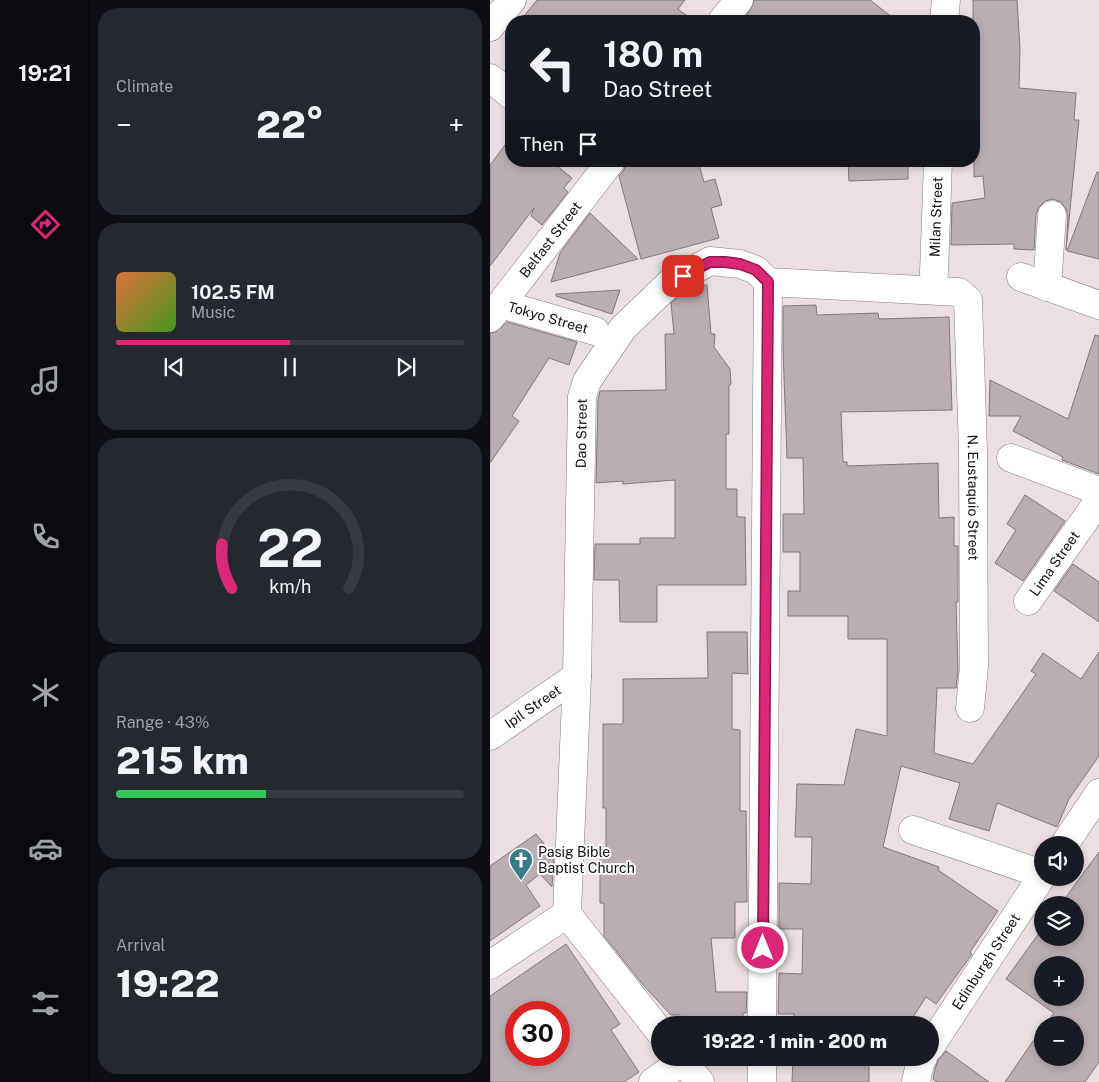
<!DOCTYPE html>
<meta charset="utf-8">
<style>
:root{--surface:#171b24;--page:#242831;--text:#f1f3f6;--muted:#9ea1a6;--line:#363941;--accent:#db2777}
body{margin:0;font-family:"Public Sans",sans-serif;background:var(--page);color:var(--text);height:100vh;display:flex;flex-direction:column;font-size:19px;white-space:nowrap}
*{box-sizing:border-box;margin:0}
p{font-size:16px;color:var(--muted)}
.icon{flex:none;width:28px;height:28px;fill:none;stroke:currentColor;stroke-width:2;stroke-linecap:round;stroke-linejoin:round}
.map{position:relative;flex:1;overflow:hidden}
.sheet{display:flex;flex-direction:column;gap:8px;padding:8px;background:#0d0f14;width:400px}
.sheet>*{flex:none}
.hud{position:absolute;left:15px;top:15px;width:475px;height:152px;border-radius:20px;box-shadow:0 2px 8px #0003;background:#171b24;color:var(--text);overflow:hidden}
.fabs{position:absolute;left:544px;top:836px;display:grid;gap:10px}
.fabs a{display:grid;place-items:center;width:50px;height:50px;border-radius:50%;background:var(--surface);box-shadow:0 2px 8px #0003;font-size:25px}
.speed{position:absolute;left:15px;top:1001px;display:flex;gap:10px;font-size:25px;font-weight:700;text-align:center}
.speed>*{display:grid;place-content:center;width:65px;height:65px;border-radius:50%;background:var(--surface);box-shadow:0 2px 8px #0003;line-height:1}
.speed .limit{border:8px solid #d22;background:#fff;color:#111}
.pin{position:absolute;display:grid;place-items:center;width:42px;height:42px;color:#fff;margin:-21px;border-radius:10px;box-shadow:0 2px 8px #0006}
.me{position:absolute;width:55px;margin:-28px;rotate:0deg;stroke-linejoin:round;filter:drop-shadow(0 0 4px #0008)}
.turn{display:flex;align-items:center;gap:18px;height:105px;padding:0 15px;font-size:22px}
.turn .icon{width:65px;height:65px;stroke-width:2.5}
.turn b{display:block;font-size:35px;line-height:42px}
.then{display:flex;align-items:center;height:48px;padding:0 15px;background:#0003;gap:10px;font-size:19px}
.big{font-size:38px;font-weight:800;line-height:1.1}
.sheet .card{flex:1;display:flex;flex-direction:column;justify-content:center;gap:8px;min-width:0;padding:0 18px;border-radius:20px;background:var(--page)}
.sheet .dial{align-items:center;gap:0}
.dial svg{height:130px;overflow:visible;fill:none;stroke:var(--line);stroke-width:7;stroke-linecap:round;text-anchor:middle}
.dial text{fill:var(--text);stroke:none}
.song{display:flex;align-items:center;gap:15px}
.cover{width:60px;height:60px;border-radius:8px;background:linear-gradient(135deg,hsl(20 70% 55%),hsl(100 70% 35%))}
.played{height:5px;border-radius:2px;background:linear-gradient(90deg,var(--accent) 50%,var(--line) 50%)}
.keys{display:flex;justify-content:space-around;direction:ltr}
.heat{display:flex;justify-content:space-between;align-items:center;font-size:28px;direction:ltr}
.charge{height:8px;border-radius:4px;background:linear-gradient(90deg,#34c759 43%,var(--line) 0)}
.trip{position:absolute;left:161px;top:1016px;width:288px;height:50px;border-radius:25px;background:var(--surface);box-shadow:0 2px 8px #0003;font-weight:800;line-height:50px;text-align:center}
main{display:flex;flex:1;min-height:0}
.tabs{display:flex;flex-direction:column;width:90px;justify-content:space-around;align-items:center;background:#090b0e;color:var(--muted)}
.tabs .icon{width:35px;height:35px}
.tabs .active{color:var(--accent)}
.tabs b{font-size:22px;color:var(--text)}
.map>svg:first-child{display:block}
</style>
<main>
<nav class="tabs">
<b>19:21</b>
<svg class="icon active" aria-label="directions" viewBox="0 0 24 24"><path d="M12 3l9 9-9 9-9-9zM9 14v-3h6M13 9l2 2-2 2"/></svg>
<svg class="icon" aria-label="music" viewBox="0 0 24 24"><path d="M9 18V5l10-2v13"/><circle cx="6" cy="18" r="3"/><circle cx="16" cy="16" r="3"/></svg>
<svg class="icon" aria-label="phone" viewBox="0 0 24 24"><path d="M5 4h4l2 5-3 2q2 4 5 5l2-3 5 2v4C11 20 4 13 5 4z"/></svg>
<svg class="icon" aria-label="climate" viewBox="0 0 24 24"><path d="M12 3v18M4 7l16 10M4 17L20 7"/></svg>
<svg class="icon" aria-label="car" viewBox="0 0 24 24"><path d="M5 17H2v-5l4-1 3-4h7l3 4 3 1v5h-3M9 17h6M6 11h13"/><circle cx="7" cy="17" r="2"/><circle cx="17" cy="17" r="2"/></svg>
<svg class="icon" aria-label="filters" viewBox="0 0 24 24"><path d="M4 7h16M4 17h16"/><circle cx="9" cy="7" r="2"/><circle cx="15" cy="17" r="2"/></svg>
</nav>
<section class="sheet">
<div class="card"><p>Climate</p>
<div class="heat"><a>−</a><b class="big">22°</b><a>+</a></div>
</div>
<div class="card">
<div class="song"><i class="cover"></i><div><b>102.5 FM</b><p>Music</p></div></div>
<div class="played"></div>
<div class="keys"><svg class="icon" aria-label="previous" viewBox="0 0 24 24"><path d="M18 5L8 12l10 7zM5 5v14"/></svg><svg class="icon" aria-label="pause" viewBox="0 0 24 24"><path d="M8 5v14M16 5v14"/></svg><svg class="icon" aria-label="next" viewBox="0 0 24 24"><path d="M6 5l10 7-10 7zM19 5v14"/></svg></div>
</div>
<div class="card dial"><svg viewBox="0 0 100 80">
<path d="M14 69A42 42 0 1 1 86 69"/>
<path d="M14 69A42 42 0 0 1 8 42" stroke="#db2777"/>
<text x="50" y="56" font-size="32" font-weight="700">22</text>
<text x="50" y="72" font-size="11">km/h</text>
</svg></div>
<div class="card"><p>Range · 43%</p><b class="big">215 km</b><div class="charge"></div></div>
<div class="card"><p>Arrival</p><b class="big">19:22</b></div>
</section>
<div class="map">
<svg width="609" height="1082" viewBox="0 0 609 1082">
<rect width="100%" height="100%" fill="#ecdfe2"/>
<!-- building -->
<g fill="#bbaeb2" stroke="#83777a" fill-rule="evenodd">
<path d="M47,0H195L188,9L204,21H30Z"/>
<path d="M264,0H380L407,21H252L261,9Z"/>
<path d="M483,0H527L530,49L529,88L586,93L584,120H589L576,250L578,216L576,209L571,202L563,199L555,201L549,207L546,214L544,250L524,249V244L461,245L462,203L495,198L493,176L484,177Z"/>
<path d="M21,137V161H61L82,178L74,188L78,192L52,225L41,216L44,208L0,266V165Z"/>
<path d="M136,161H208L214,182L225,179L232,205L221,208L229,238L151,259L129,176L134,170Z"/>
<path d="M358,161H418V179L359,181Z"/>
<path d="M607,172H609V259L577,251Z"/>
<path d="M100,213L148,259L61,282L70,253Z"/>
<path d="M209,285H217L221,334H225L224,347L240,369L241,384L239,385V434H236V489H247V517H255L256,585H167V622H130L129,580H104L105,544H150V538H185V480L133,484V481L106,483L108,400L110,391L176,390L175,334H184L181,303L189,296Z"/>
<path d="M130,290L122,314L66,296V294Z"/>
<path d="M326,305L327,315L388,313L389,319L459,317L462,410L351,412L353,462H357V466L448,463L449,518L464,517V546H468V602H466L468,671L466,688H447L444,753L483,764L546,674L541,671L553,653L591,679L609,652V756L579,799L567,827L507,803L499,831L459,819L470,783L411,766L393,847L449,867L448,870L508,911L480,952L482,954L446,1004L436,997L418,1025H304V1014H288L289,973L312,974L313,929H289V883L321,884L322,837H305L307,784L354,785L366,729L397,736V639H358V616H298V591H310V552H293V514H314L313,458H297L293,350V306Z"/>
<path d="M17,322L87,342L79,365L59,358L22,416L29,421L0,463V333L6,332Z"/>
<path d="M605,335L609,336V474L572,460L573,457L523,431L531,416H499L500,380L578,419Z"/>
<path d="M535,495L575,521L533,581L505,563L526,530L517,524Z"/>
<path d="M583,564L609,582V622L564,591Z"/>
<path d="M217,632H257L258,674L242,673V729L250,730V811H256L257,902H245V938H221L226,992H257L256,1013H253V1025H190V1015H181L154,986L114,936V903H110V854H116V808H113V724H133V679L218,678Z"/>
<path d="M46,834L64,856L62,887L50,874L36,885L50,906L0,941V866Z"/>
<path d="M609,852V1062L595,1082H515L552,1028V1058H585V1025H555L564,1013L516,979L552,929V938H585V905H570ZM552,965H585V998H552Z"/>
<path d="M76,944L130,1024L121,1030L149,1072L134,1082H0V996ZM26,1012H69V1055H26Z"/>
<path d="M456,1051L499,1082H447L443,1079L445,1069L448,1060Z"/>
<path d="M303,1058H379V1082H302Z"/>
</g>
<g fill="none" stroke-linecap="round" stroke-linejoin="round">
<!-- minor casing -->
<g stroke="#887c7f" stroke-width="29">
<g id="minor">
<path d="M232,21L249,0"/>
<path d="M454,21L456,0"/>
<path d="M0,27L22,0"/>
<path d="M0,78L21,95"/>
<path id="s1" d="M444,273L448,161"/>
<path d="M531,277L609,305"/>
<path d="M557,287L562,215"/>
<path id="s2" d="M11,304L105,331"/>
<path id="s3" d="M0,318L121,161"/>
<path d="M521,458L609,491"/>
<path id="s4" d="M538,601L609,500"/>
<path id="s5" d="M0,736L87,676"/>
<path d="M423,830L552,874"/>
<path d="M574,845L609,793"/>
<path id="s6" d="M77,914L87,676L92,397L97,381L133,328L180,283L220,261L250,264L266,270L278,282L469,292L478,300L483,450L484,666L480,708"/>
<path d="M77,914L170,1032"/>
<path d="M0,965L77,914"/>
<path d="M272,1025L278,282"/>
<path id="s7" d="M440,1047L552,876"/>
<path d="M190,1058L210,1082"/>
<path d="M163,1082L193,1061"/>
<path d="M272,1082V1058"/>
<path d="M426,1082L430,1063L433,1058"/>
</g>
</g>
<!-- minor -->
<use href="#minor" stroke="#fff" stroke-width="28"/>
</g>
<g fill="none" stroke-linecap="round" stroke-linejoin="round">
<!-- route casing -->
<g stroke="#8e194d" stroke-width="12">
<path id="route" d="M193,276L220,262H235L250,264L266,270L278,282L273,948"/>
</g>
<!-- route -->
<use href="#route" stroke="#db2777" stroke-width="9"/>
</g>
<!-- icons -->
<defs>
<g id="church-pin" transform="scale(1.25)"><path d="M0 17L-7.5 6A9.5 9.5 0 1 1 7.5 6Z" fill="#377d89" stroke="#fff"/><path d="M-1.2-6h2.4v3.5h3.3v2.4h-3.3V6h-2.4V-.1h-3.3v-2.4h3.3Z" fill="#fff"/></g>
</defs>
<g fill-rule="evenodd">
<use href="#church-pin" x="31" y="860"/>
</g>
<g text-anchor="middle" stroke-width="4" stroke-linejoin="round" paint-order="stroke">
<!-- street labels -->
<g font-size="14" fill="#130f10" stroke="#fff">
<text dy="5" stroke="none"><textPath href="#s1" startOffset="56">Milan Street</textPath></text>
<text dy="5" stroke="none"><textPath href="#s3" startOffset="99">Belfast Street</textPath></text>
<text dy="5" stroke="none"><textPath href="#s2" startOffset="49">Tokyo Street</textPath></text>
<text dy="5" stroke="none"><textPath href="#s6" startOffset="481">Dao Street</textPath></text>
<text dy="5" stroke="none"><textPath href="#s6" startOffset="1174">N. Eustaquio Street</textPath></text>
<text dy="5" stroke="none"><textPath href="#s4" startOffset="46">Lima Street</textPath></text>
<text dy="5" stroke="none"><textPath href="#s5" startOffset="52">Ipil Street</textPath></text>
<text dy="5" stroke="none"><textPath href="#s7" startOffset="102">Edinburgh Street</textPath></text>
</g>
<!-- poi labels -->
<g font-size="14" fill="#130f10" stroke="#fff" text-anchor="start">
<text x="48" y="857">Pasig Bible<tspan x="48" dy="16">Baptist Church</tspan></text>
</g>
</g>
</svg>
<div class="fabs">
<a><svg class="icon" aria-label="sound" viewBox="0 0 24 24"><path d="M4 9h4l5-4v14l-5-4H4zM17 9q2 3 0 6"/></svg></a>
<a><svg class="icon" aria-label="layers" viewBox="0 0 24 24"><path d="M12 4l9 5-9 5-9-5zM3 14l9 5 9-5"/></svg></a>
<a>+</a>
<a>−</a>
</div>
<div class="speed"><div class="limit">30</div></div>
<div class="pin" style="left:193px;top:276px;background:#d93025"><svg class="icon" aria-label="arrive" viewBox="0 0 24 24"><path d="M6 21V4h12l-3 4 3 4H6"/></svg></div>
<svg class="me" style="left:273px;top:948px" viewBox="-20 -20 40 40"><circle r="17" fill="#db2777" stroke="#fff" stroke-width="3"/><path d="M0-11L8 9 0 5-8 9z" fill="#fff"/></svg>
<div class="trip">19:22 · 1 min · 200 m</div>
<div class="hud">
<div class="turn"><svg class="icon" aria-label="left" viewBox="0 0 24 24"><path d="M17 20v-9H6M10 6l-5 5 5 5"/></svg><div><b>180 m</b>Dao Street</div></div>
<div class="then">Then<svg class="icon" aria-label="arrive" viewBox="0 0 24 24"><path d="M6 21V4h12l-3 4 3 4H6"/></svg></div>
</div>
</div>
</main>
